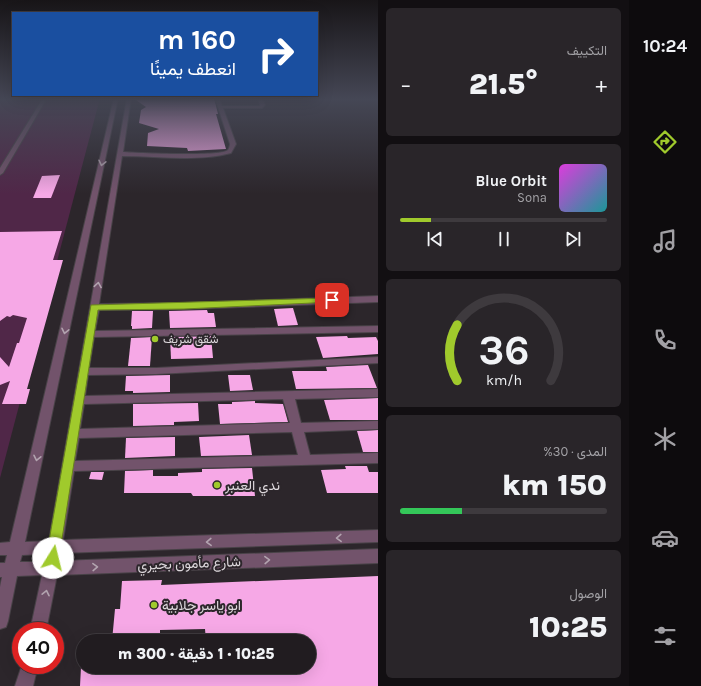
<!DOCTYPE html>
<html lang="ar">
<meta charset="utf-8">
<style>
:root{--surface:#211c20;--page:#292529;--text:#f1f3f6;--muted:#a2a1a5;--line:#3e3a3e;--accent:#a0ca2c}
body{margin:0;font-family:Karla,Vazirmatn,sans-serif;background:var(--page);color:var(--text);direction:rtl;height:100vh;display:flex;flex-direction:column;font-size:15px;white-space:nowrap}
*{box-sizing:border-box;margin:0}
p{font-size:13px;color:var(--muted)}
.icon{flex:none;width:22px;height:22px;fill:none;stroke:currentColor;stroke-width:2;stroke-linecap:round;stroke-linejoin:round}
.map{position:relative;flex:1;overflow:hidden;direction:ltr}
.details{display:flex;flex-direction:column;gap:8px;padding:8px;background:#120f12;width:251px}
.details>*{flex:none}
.hud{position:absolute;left:12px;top:12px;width:306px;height:84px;border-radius:0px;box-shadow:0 4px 16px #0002,0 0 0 1px var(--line);direction:rtl;background:#1a4fa0;color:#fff;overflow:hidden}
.speed{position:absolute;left:12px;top:622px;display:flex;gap:8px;font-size:20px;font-weight:700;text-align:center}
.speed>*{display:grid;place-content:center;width:52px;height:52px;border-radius:50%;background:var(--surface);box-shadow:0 4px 16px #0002,0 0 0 1px var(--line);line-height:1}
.speed .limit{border:6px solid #d22;background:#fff;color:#111}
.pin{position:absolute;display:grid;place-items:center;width:34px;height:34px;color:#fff;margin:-17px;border-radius:8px;box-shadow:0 2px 6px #0006}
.me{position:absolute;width:44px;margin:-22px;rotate:9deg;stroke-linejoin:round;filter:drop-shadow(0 0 3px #0008)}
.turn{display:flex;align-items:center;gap:14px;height:84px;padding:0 16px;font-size:18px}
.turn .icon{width:52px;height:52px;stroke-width:2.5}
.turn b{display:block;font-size:28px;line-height:34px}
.big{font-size:30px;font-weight:800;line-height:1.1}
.details .card{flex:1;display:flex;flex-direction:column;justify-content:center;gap:6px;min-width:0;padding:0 14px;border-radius:6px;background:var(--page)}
.details .dial{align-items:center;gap:0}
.dial svg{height:104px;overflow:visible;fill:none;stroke:var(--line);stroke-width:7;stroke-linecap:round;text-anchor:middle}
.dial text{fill:var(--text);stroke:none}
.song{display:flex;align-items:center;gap:12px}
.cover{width:48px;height:48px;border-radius:6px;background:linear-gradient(135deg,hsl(300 70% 55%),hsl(180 70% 35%))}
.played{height:4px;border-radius:2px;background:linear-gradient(90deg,var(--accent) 15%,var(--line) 15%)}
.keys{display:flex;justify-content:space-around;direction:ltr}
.heat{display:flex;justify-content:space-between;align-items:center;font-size:22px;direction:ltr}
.charge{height:6px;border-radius:3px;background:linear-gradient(90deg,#34c759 30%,var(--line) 0)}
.trip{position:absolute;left:76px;top:634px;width:240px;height:40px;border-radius:20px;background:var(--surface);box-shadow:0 4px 16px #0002,0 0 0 1px var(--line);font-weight:800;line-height:40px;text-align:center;direction:rtl}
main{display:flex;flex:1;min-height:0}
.tab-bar{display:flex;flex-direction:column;width:72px;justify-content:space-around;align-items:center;background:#0d0b0d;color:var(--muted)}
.tab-bar .icon{width:28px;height:28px}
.tab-bar .current{color:var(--accent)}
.tab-bar b{font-size:18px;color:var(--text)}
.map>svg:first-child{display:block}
</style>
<main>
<nav class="tab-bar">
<b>10:24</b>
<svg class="icon current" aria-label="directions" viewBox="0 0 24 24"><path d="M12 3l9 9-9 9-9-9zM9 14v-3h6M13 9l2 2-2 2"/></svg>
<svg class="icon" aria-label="music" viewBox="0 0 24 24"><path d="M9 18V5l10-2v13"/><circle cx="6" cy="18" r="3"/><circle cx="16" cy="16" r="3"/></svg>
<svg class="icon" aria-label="phone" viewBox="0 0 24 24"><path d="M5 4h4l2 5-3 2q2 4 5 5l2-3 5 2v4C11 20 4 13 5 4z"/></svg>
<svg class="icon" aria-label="climate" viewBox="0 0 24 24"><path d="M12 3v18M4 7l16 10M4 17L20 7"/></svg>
<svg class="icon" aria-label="car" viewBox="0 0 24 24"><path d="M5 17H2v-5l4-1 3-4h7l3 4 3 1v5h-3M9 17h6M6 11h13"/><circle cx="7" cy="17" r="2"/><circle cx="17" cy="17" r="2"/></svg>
<svg class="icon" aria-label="filters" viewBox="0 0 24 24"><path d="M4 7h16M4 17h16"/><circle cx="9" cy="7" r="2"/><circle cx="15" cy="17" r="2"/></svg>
</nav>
<section class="details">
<div class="card"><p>التكييف</p>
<div class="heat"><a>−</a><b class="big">21.5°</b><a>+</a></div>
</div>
<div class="card">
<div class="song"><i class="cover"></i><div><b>Blue Orbit</b><p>Sona</p></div></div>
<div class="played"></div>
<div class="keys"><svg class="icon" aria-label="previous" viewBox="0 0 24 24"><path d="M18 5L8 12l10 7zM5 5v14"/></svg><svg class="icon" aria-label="pause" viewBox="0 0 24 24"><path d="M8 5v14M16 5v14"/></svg><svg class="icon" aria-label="next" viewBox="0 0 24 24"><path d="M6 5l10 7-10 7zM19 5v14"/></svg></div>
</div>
<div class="card dial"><svg viewBox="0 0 100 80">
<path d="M14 69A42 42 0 1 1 86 69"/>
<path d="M14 69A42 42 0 0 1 14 26" stroke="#a0ca2c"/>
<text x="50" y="56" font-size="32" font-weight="700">36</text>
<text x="50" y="72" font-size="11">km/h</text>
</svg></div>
<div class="card"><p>المدى · 30%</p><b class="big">150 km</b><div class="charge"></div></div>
<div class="card"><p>الوصول</p><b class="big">10:25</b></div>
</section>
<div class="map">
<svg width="378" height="686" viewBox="0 0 378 686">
<rect width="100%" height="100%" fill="#2c262b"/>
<!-- green -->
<path fill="#502748" d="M0,98H100L0,478Z"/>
<!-- building -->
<g fill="#f6a8e6">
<path d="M190,98H214L218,114H216L226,149L188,151L187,148L147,146L148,133L159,129L139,123L141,110L146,107L136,100H191Z"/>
<path d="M60,175L51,198H33L42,176Z"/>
<path d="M62,231L53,260H63L27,389H30L26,404H2L10,381L0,385V357L9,367L17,343H19L27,318L13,315L10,317L7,316L0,321V232Z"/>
<path d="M293,308L298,325L278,326L274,309Z"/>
<path d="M207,310L208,313H214L216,327L170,328L169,311Z"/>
<path d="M132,311H153L152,328L132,329V326H131Z"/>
<path d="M211,336L213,358L171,359L170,337Z"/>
<path d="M347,336L348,338L376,337L378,341V354L323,358L316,337Z"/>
<path d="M152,337L150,366H128L131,338Z"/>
<path d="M368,365L377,388L296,389L292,371H327L326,367Z"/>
<path d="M170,375V392L133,393V391H125L126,376Z"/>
<path d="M228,375H250L253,390L230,391Z"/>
<path d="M378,398V420H330L324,400Z"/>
<path d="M255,401V403L283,404L288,422L220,424L218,404H232V402Z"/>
<path d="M198,403L199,421L174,422V425L133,426V404Z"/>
<path d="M378,430V452H363L357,431Z"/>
<path d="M249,435L252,455L201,456L199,437Z"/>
<path d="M175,437V456L125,458L126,438Z"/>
<path d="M345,466H367L369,472H378V493H327L321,470L346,469Z"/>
<path d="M252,468L255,496H193L191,493H124L125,471L153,470V476H178V473L202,472V469Z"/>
<path d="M91,472H104L102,480L89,479Z"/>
<path d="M378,576V686H80L81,667H116V668L309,667V641H206L205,629L160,630V641H112L115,609H120L122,581L162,580L161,585Z"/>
</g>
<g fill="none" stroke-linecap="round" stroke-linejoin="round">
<!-- minor casing -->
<g stroke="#484247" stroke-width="2">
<g id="minor">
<path d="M43,98H47L3,173L0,175V168Z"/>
<path d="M114,98H118L25,542L49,541L127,98H131L123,152C137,153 221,157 228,150C229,149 230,145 230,144L215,98H219L222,106H259L260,105L258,98H262L265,105L262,108H223L236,144L231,153C197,162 158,156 122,156L99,304L184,303L378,296V302L184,309L99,310L95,331L378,326V332L94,337L89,368H156L378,357V363L156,374L88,375L85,396L378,389V397L295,399L301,423L378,421V429L304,432L310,455L378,453V463L74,471L63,540L378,530V542L61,553L60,561L378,549V563L57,575L46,631H30L42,575L17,576L8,621L6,627L0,629V587L2,577H0V563H5L7,555H0V543L10,542ZM283,399L290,423L80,429L84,404ZM292,432L298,455L75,461L79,438ZM46,554L45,562H20L22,555Z"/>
<path d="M22,665H38L33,686H15Z"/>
</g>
</g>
<!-- minor -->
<use href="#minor" fill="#72536b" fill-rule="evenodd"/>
</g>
<!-- one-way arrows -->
<defs><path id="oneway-chevron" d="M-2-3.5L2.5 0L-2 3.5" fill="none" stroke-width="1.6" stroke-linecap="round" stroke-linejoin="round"/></defs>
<g stroke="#b2a3af">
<use href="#oneway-chevron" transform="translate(102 163) rotate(103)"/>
<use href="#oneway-chevron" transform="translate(98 285) rotate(-81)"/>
<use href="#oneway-chevron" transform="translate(65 331) rotate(102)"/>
<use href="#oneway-chevron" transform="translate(37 458) rotate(102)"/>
<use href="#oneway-chevron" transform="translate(339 538) rotate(178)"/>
<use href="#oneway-chevron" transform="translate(209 542) rotate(178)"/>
<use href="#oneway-chevron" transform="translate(267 560) rotate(-2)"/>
<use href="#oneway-chevron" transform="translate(95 567) rotate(-2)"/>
<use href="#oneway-chevron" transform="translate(46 593) rotate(-78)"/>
</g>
<!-- sky -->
<linearGradient id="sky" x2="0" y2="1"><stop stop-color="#181518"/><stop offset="0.51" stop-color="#454755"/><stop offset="1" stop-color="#454755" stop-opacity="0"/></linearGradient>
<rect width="378" height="194" fill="url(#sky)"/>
<!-- route -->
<path fill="#a0ca2c" stroke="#68831d" d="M332,298L336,300L334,302L184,309L98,310L59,558L57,562L53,564L48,562L46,558L91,305Z"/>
<!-- markers -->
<g fill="#a0ca2c" stroke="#2c262b" stroke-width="1.5">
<circle cx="155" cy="339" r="4"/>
<circle cx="217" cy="485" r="4"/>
<circle cx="154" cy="605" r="4"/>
</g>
<g text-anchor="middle" stroke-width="4" stroke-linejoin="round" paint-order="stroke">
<!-- poi labels -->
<g font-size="12" fill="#ddd8dc" stroke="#2c262b" text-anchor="start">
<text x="163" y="343">شقق شريف</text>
</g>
<!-- near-poi labels -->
<g font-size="14" fill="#ddd8dc" stroke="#2c262b" text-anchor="start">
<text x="225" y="490">ندي العنبر</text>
<text x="162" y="610">ابو ياسر جلابية</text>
</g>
<!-- near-street labels -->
<g font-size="14" fill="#ddd8dc" stroke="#2c262b">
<text transform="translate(189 563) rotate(-2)" y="5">شارع مأمون بحيري</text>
</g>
</g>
</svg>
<div class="speed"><div class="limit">40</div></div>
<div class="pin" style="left:332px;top:300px;background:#d93025"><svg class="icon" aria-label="arrive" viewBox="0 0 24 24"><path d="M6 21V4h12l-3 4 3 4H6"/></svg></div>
<svg class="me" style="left:53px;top:558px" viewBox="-20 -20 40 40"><circle r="19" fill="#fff"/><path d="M0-13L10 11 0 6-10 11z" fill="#a0ca2c"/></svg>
<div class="trip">10:25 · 1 دقيقة · 300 m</div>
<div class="hud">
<div class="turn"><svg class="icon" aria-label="right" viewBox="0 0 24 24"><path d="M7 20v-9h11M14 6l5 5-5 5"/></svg><div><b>160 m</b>انعطف يمينًا</div></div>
</div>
</div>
</main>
